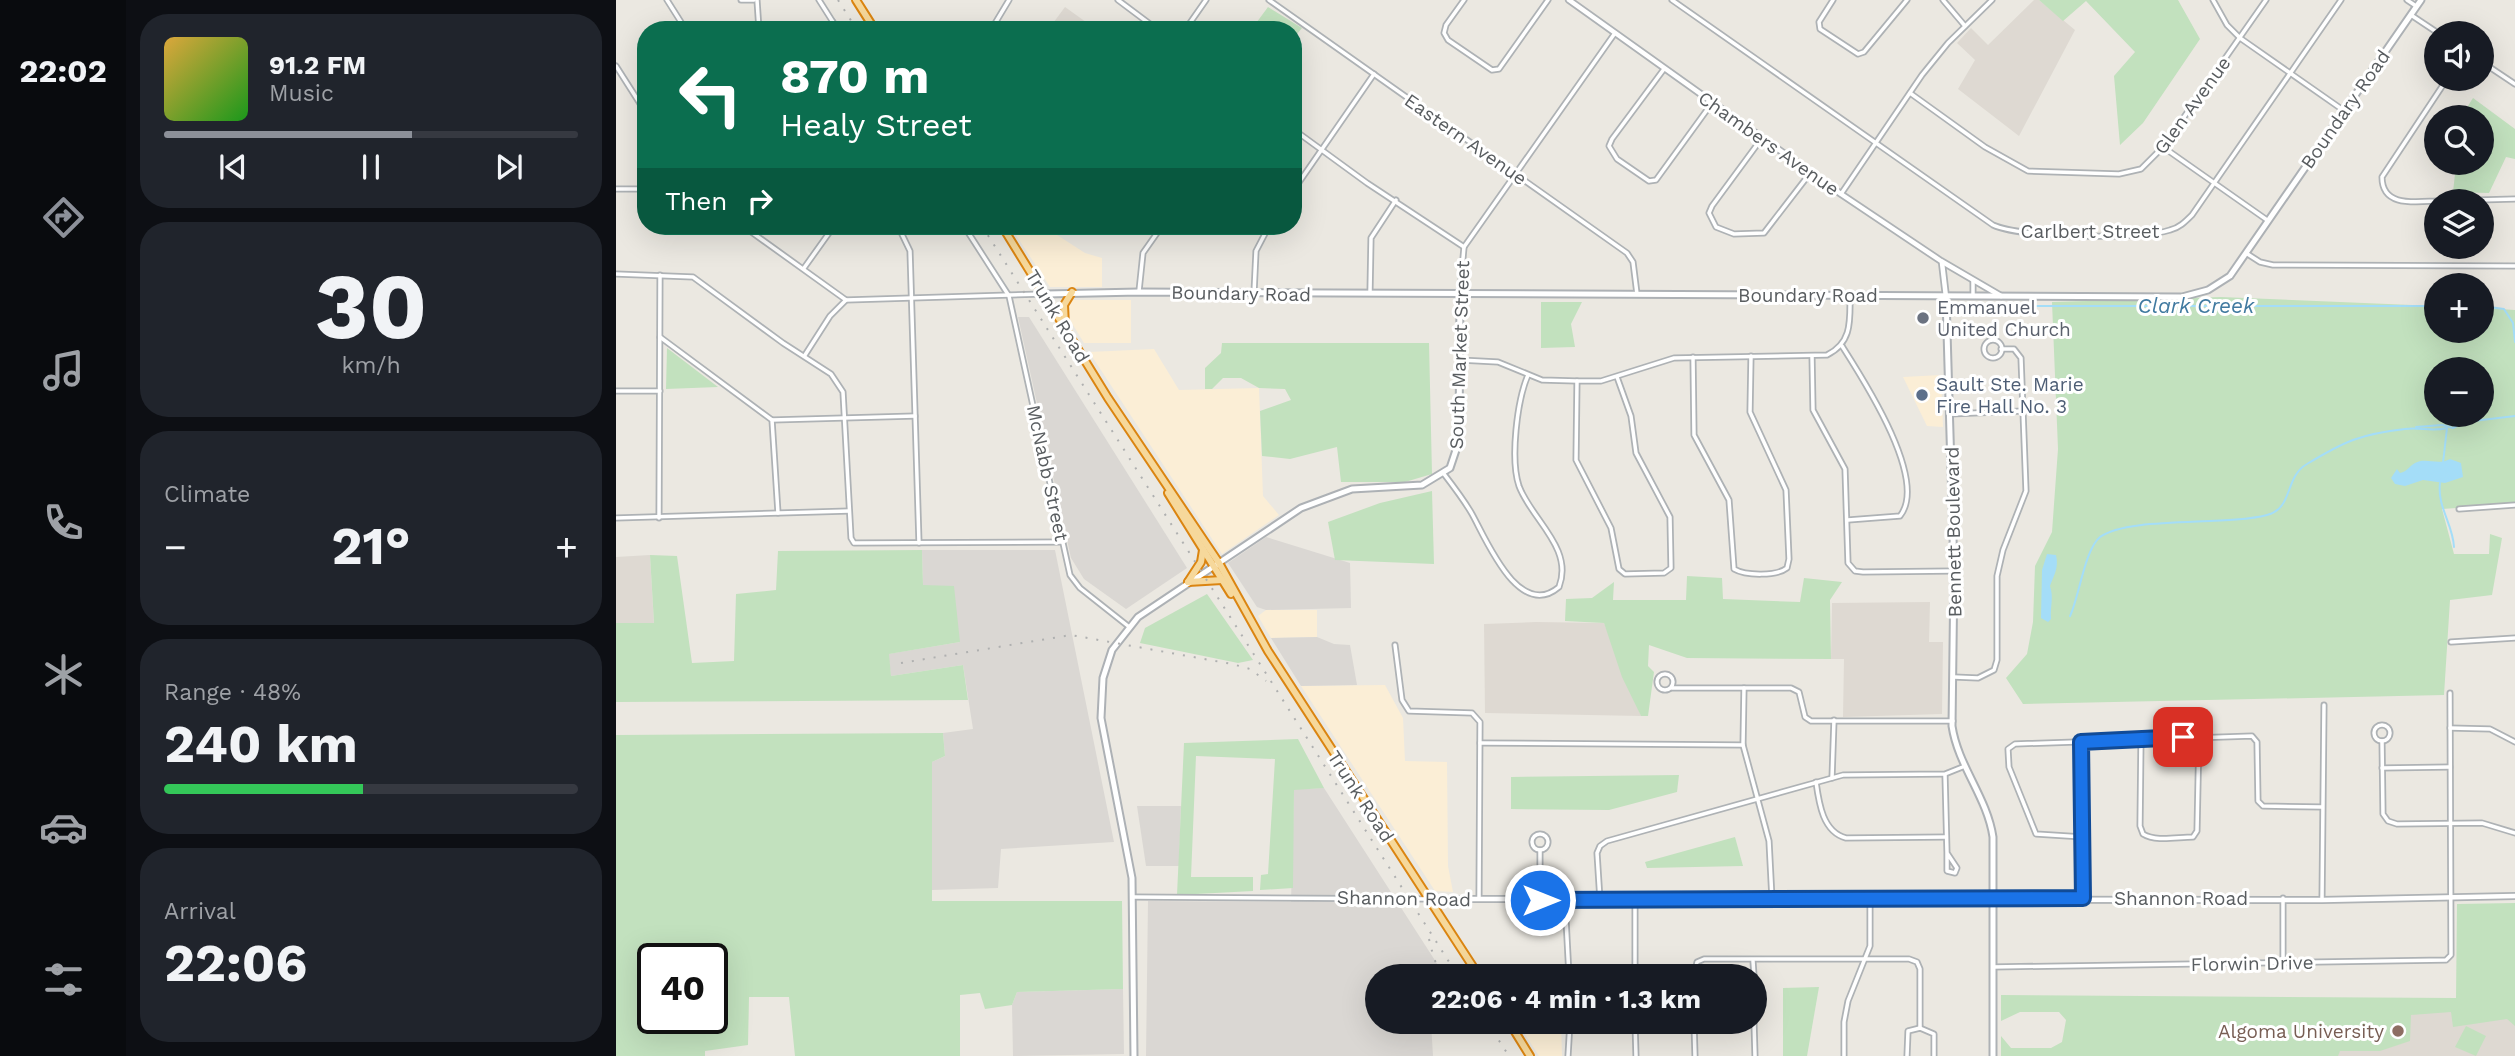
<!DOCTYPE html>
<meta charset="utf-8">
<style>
:root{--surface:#171b24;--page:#20242c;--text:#f1f3f6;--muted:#9ea1a6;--line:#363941;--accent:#8c9099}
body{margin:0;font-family:"Work Sans",sans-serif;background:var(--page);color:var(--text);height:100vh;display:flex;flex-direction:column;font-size:26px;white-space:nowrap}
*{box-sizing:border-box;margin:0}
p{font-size:23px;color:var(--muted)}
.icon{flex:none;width:38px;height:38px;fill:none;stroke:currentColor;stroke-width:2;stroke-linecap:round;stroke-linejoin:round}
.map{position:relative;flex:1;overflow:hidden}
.panel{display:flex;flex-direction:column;gap:14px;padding:14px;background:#0d0f14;width:490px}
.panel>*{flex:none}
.hud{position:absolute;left:21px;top:21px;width:665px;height:214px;border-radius:28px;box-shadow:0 7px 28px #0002;background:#0b6e4f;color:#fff;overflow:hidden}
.controls{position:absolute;left:1808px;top:21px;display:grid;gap:14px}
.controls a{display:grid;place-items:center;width:70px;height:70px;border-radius:50%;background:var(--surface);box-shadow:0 7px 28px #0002;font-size:35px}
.speed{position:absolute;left:21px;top:943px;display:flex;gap:14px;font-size:35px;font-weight:700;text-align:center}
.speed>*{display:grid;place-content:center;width:91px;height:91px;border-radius:50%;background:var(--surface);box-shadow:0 7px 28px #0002;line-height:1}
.speed .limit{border:4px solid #111;border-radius:10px;background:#fff;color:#111}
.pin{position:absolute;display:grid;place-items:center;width:60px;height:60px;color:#fff;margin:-30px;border-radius:14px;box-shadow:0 4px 10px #0006}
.me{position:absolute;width:77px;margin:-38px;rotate:90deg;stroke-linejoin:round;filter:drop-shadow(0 0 5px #0008)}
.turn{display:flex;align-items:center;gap:24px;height:147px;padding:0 28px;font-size:32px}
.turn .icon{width:91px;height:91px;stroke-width:2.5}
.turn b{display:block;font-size:49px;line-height:60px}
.then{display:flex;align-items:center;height:66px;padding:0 28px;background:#0003;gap:14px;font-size:26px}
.big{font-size:52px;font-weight:700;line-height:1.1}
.panel .tile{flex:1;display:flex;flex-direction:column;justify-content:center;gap:10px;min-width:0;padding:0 24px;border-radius:28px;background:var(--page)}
.panel .dial{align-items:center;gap:0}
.dial b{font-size:91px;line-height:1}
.song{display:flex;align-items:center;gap:21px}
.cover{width:84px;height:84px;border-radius:10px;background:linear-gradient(135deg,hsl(40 70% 55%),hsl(120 70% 35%))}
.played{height:7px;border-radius:4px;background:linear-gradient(90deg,var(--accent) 60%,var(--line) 60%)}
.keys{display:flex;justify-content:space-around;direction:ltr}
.heat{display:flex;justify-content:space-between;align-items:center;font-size:38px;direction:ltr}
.charge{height:10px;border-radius:5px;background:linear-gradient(90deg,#34c759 48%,var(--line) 0)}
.trip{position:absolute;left:749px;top:964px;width:402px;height:70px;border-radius:35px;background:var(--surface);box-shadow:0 7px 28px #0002;font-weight:700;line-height:70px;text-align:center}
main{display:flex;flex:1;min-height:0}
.tabs{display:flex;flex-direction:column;width:126px;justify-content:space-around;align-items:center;background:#090b0e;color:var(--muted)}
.tabs .icon{width:49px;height:49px}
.tabs .active{color:var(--accent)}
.tabs b{font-size:32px;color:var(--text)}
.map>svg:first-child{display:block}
</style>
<main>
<nav class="tabs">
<b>22:02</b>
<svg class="icon active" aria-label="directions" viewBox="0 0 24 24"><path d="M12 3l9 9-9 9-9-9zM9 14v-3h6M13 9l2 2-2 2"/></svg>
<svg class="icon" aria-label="music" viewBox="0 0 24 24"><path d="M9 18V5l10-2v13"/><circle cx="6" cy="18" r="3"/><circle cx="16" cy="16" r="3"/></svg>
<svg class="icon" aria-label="phone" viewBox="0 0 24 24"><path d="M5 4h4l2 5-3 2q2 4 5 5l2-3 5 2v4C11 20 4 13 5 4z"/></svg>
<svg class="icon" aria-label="climate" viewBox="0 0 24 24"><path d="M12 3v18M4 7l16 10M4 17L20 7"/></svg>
<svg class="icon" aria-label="car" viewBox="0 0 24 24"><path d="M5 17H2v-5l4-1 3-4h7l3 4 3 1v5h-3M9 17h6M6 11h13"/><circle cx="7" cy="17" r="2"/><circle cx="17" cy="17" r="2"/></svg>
<svg class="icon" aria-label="filters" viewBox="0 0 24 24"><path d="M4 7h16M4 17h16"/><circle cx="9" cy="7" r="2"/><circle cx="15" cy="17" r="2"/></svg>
</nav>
<section class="panel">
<div class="tile">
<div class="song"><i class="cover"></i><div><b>91.2 FM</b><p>Music</p></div></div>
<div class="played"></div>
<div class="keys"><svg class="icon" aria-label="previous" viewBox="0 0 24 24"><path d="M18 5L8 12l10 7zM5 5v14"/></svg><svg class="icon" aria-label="pause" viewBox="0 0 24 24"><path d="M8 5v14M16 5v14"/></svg><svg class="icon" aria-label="next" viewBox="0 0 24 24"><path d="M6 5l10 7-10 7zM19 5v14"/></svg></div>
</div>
<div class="tile dial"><b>30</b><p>km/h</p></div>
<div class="tile"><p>Climate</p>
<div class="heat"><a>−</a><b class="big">21°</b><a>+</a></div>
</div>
<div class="tile"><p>Range · 48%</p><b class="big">240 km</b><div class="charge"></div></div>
<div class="tile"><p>Arrival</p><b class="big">22:06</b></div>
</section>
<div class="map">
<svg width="1899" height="1056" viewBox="0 0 1899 1056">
<rect width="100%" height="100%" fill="#ebe8e1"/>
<!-- commercial -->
<g fill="#fbeed6">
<path d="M394,226H442L438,233L469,253L486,258V287H434Z"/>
<path d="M453,300H515V343H468L449,312Z"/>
<path d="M538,349L563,390L643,388L647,496L663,515L606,554L473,352Z"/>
<path d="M1325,375L1327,427L1311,426L1287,377Z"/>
<path d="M650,610H701V637L655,638L642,616Z"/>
<path d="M769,685L787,718L789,761L831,762L832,866L837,892L819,891L685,686Z"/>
<path d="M901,1022H945L946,1056H923Z"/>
</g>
<!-- industrial -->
<g fill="#dad7d3">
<path d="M402,317H413L571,568L510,609L468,579L455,558Z"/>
<path d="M650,537L734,563L735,608L650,610L641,607L612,563Z"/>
<path d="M306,550H439L498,842L385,849L382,888L316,890V762L329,756L327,733L357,729L347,665L275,676L272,654L344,642L307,585Z"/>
<path d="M701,637L718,644L734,645L741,685L685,686L655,638Z"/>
<path d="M708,788L829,976H761V1022H815L817,1056H530L532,901L675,902L678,789Z"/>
<path d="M521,806H565L563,866H530Z"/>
<path d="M507,989L508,1054L397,1056L396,1005L401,992Z"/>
</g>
<!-- education -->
<g fill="#ded9d2">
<path d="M1418,0H1423L1459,30L1403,136L1342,89L1359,60L1341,43L1355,28L1372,45Z"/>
<path d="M449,7L481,30H432Z"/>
<path d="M34,555L38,624L0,623V557Z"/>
<path d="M1314,602L1313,642H1327L1326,714L1227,717L1228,659H1215L1216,603Z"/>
<path d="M920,622L988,623L1025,716L869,713L868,624Z"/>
<path d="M1899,1005V1056H1665L1823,1006Z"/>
</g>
<!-- green -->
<g fill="#c2e1be" fill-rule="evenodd">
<path d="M1423,0H1562L1584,39L1527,123L1504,145L1498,76L1519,52L1470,1L1447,21Z"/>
<path d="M652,7L686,28L677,39V30H635Z"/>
<path d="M1857,98L1899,129V159L1890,157L1873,193L1837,192L1840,165L1834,163H1866V117H1845Z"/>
<path d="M1605,297L1820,306V331H1866V308L1899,310V504L1826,509L1838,554H1873L1874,534L1886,538L1876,595L1834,600L1828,695L1407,704L1390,678L1411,654L1417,622L1419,566L1436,532L1442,449L1436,302ZM1820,369H1866V415H1820Z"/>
<path d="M925,302H966L955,324L959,347L925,348Z"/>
<path d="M606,343H813L816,474L789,482H725L721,447L674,459L646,456L644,411L675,400L669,389L643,388L625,378H607L596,389H589V368L605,353Z"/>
<path d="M51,348L102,387L50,389Z"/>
<path d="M816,491L818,564L719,560L712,522L764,503Z"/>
<path d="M306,550L307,585L338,586L344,642L273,654L275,676L347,665L352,700L0,702V623H38L34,555L61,556L76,663L118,661L120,594L160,590L162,551Z"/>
<path d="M1071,576L1106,578L1107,599L1184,602L1188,578L1226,582L1214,600L1215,659L1071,658L1033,645L1032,666L1038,672L1032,716H1025L1006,677L988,623L949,621L950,599L976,598L998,582L997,600H1070Z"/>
<path d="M591,594L637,660L622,663L524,643L529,628Z"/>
<path d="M327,733L329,756L316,762V901H506L507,989L401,992L396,1005L369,1009L364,993L344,995V1056H179L173,997H133L132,1045L89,1051V1056H0V735ZM37,959H96V1018H37Z"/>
<path d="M682,739L708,788L678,790L677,888L644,890L645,875L652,874L659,759L580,756L575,877H637V891L561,895L568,743Z"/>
<path d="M1063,775L1061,792L993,810L895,809V777Z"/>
<path d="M1119,837L1127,866L1031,868L1029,862Z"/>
<path d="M1899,903V1026L1891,1019L1837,1027L1835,1012L1795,1015L1794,1041L1764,1051H1724L1722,1056H1385V1036L1395,1048H1435L1446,1042L1450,1020L1443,1012H1404L1385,1021V995L1840,998L1841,904Z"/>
<path d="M1203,987L1191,1056H1167V988Z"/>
<path d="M1850,1026L1870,1036L1860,1056L1839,1047Z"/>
</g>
<!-- water -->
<g fill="#a4ddf8">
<path d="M1834,459L1845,463L1847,477L1829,483L1807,480L1789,486L1779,484L1775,478L1781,469L1784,473C1792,471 1792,467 1799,463C1810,457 1822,466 1834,459Z"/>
<path d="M1431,554L1440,555C1443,568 1438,575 1434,586C1438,598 1434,606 1435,619L1432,622L1425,618L1426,570Z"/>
</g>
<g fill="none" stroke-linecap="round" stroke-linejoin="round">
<!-- stream -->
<g stroke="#a4ddf8" stroke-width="2">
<path d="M1341,306H1820"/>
<path d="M1866,306L1888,309L1897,323L1899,342"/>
<path d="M1800,427L1826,425L1837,428L1849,422L1899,416"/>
<path d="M1824,483C1821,507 1837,524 1838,547"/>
<path d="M1454,616C1463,597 1469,549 1484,537C1512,516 1610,526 1651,515C1678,508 1668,477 1691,464C1729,441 1745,434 1789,429C1804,427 1816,432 1831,428L1827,463"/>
</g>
<!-- minor casing -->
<g stroke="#aeb2b5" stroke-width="7">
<g id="minor">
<path d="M51,0L70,30"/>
<path d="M125,0H138"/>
<path d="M141,0L143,30"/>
<path d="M203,0L222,30"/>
<path d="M502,0L542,30"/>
<path d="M653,0L1011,253L1017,262L1021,294"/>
<path d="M848,0L830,25L828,33L832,40L876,70L883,69L932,0"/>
<path d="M1056,0L1377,225C1405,238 1524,240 1554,230C1563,228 1569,222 1576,215L1725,0"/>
<path d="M1217,0L1203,22L1204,29L1242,54L1248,52L1291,0"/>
<path d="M1327,0L1349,26"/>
<path d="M1597,0L1611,25L1624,38L1727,110"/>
<path d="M1791,0L1800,6"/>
<path d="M1795,15L1822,33"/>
<path d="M203,30L217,22"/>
<path d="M375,30L393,0"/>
<path d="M569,30L590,0"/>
<path d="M1866,62L1899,84"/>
<path d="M0,66L30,113"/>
<path d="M1048,69L996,139L993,146L1001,159L1033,181L1040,180L1096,103"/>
<path d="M1294,93L1369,147L1412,171L1503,174L1525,169L1547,147L1650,0"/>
<path d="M677,129L751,183L848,247"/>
<path d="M1146,138L1096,206L1093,213L1100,227L1118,234L1148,233L1195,172"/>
<path d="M1547,147L1651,220"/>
<path d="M0,189H30"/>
<path d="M677,191L758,74"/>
<path d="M1225,194L1306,75L1332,43L1376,0"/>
<path d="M1820,201C1798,202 1766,207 1766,177L1831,79"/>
<path d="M1825,201L1899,199"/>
<path d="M127,226L230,300"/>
<path d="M282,226L294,251L303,543"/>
<path d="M348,226L393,296L454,575L464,588L512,626"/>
<path d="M1630,253L1644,262L1657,265L1899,266"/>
<path d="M188,268L218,226"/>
<path d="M0,274L77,277L167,343L215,374L227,392L235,538L238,543L447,542"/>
<path d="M523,291L527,253L546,226"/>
<path d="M754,292L755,238L780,200"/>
<path d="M844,292L848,247L999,33"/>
<path d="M638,293L640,251L653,226"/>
<path d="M1357,296V281"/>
<path d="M44,337L156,420L162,513"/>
<circle cx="1377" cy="349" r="9"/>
<path d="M1226,346C1247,379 1313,480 1284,516L1232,520"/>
<path d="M189,355L214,316L230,300L428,294"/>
<path d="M1196,356L1197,410L1229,469L1232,563L1239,571L1247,572L1337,571"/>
<path d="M1077,357L1078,435L1113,500L1118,569C1130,576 1161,576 1171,568L1173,559L1170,490L1134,412L1135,356"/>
<path d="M844,360L882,362L926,380L961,381H985L1058,358L1211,355C1236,343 1234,321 1234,297"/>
<path d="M961,381L960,460L995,528L1003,569L1009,574L1048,573L1055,568L1054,517L1020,453L1015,416L1001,377"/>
<path d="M0,391H44"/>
<path d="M1334,414L1407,411"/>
<path d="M156,420L299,416"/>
<path d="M828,474C838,487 848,500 856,514C870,539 903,621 943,587C958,548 915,519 903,486C894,459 901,401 912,375"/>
<path d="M1843,509L1899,505"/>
<path d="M0,518L233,511"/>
<path d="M43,518L44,275"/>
<path d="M1835,642L1899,638"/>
<path d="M779,645L786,700L793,711L856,713L864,722L863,899"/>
<circle cx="1049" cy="682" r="8"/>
<path d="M1338,677L1362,678L1378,670L1381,660V576L1387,550L1410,491L1405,358L1398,349H1385"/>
<path d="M1056,688H1175L1183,692L1189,717L1195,721H1337"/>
<path d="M1128,688L1127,745L1153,841L1156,899"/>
<circle cx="1766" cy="733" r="8"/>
<path d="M1834,728L1874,729L1899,742"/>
<path d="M1525,738L1524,826L1527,834C1540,842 1561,837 1577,837L1581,831L1583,736"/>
<path d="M1766,741L1767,814L1772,821L1781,824L1866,823L1899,833"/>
<path d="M1465,742L1467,898"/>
<path d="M864,743L1127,745"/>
<path d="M1766,768L1834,767"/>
<path d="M1329,775L1331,853L1341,868L1339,873L1331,871V853"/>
<path d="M1216,778L1218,720"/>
<path d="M1200,782C1203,804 1207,832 1230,838L1330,837"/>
<circle cx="924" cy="842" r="8"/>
<path d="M1467,837L1420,834L1393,767L1392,749L1399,744L1636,736L1641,742L1642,801L1647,806L1706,807"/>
<path d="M517,897L813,899"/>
<path d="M1667,898V962"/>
<path d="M924,900V850"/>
<path d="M949,900L953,976"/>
<path d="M984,900L981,853L984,846L991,841L1227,775L1329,774L1349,766"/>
<path d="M1706,900L1708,705"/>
<path d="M1137,961L1138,976"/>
<path d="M1377,967L1830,960L1835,955L1834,693"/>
<path d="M1019,976V901"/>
<path d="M1078,976L1081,962L1088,959H1293L1301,962L1304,969V1028"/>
<path d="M1019,1022L1020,1056"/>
<path d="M1078,1022L1079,1056"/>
<path d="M1138,1022L1139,1056"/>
<path d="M952,1056L954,1022"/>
<path d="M1228,1056V1022L1232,1001L1254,946V899"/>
<path d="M1291,1056L1292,1031L1304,1028L1318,1034V1056"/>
</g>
</g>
<!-- tertiary casing -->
<g stroke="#aeb2b5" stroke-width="8">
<g id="tertiary">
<path d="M953,0L1225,194L1325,261L1385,296"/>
<path d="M1326,263L1330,297"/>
<path d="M815,899L1706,900L1899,896"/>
</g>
</g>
<!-- secondary casing -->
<g stroke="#adb1b5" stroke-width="9">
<g id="secondary">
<path d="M430,294L523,292L1566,297L1592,290L1614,276L1805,0"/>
<path d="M1330,297L1338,571L1336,726C1342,766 1371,797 1377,837V1056"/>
<path d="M518,1056L516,878L485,718L487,678L496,650L522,617L685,508L736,489L806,485L834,468L843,441L844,294"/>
</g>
</g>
<!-- trunk casing -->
<g stroke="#db8511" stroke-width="10">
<g id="trunk">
<path d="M240,0L259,30"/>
<path d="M386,226L492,398L603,563L652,651L863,976"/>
<path d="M449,325L448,305L456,292"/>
<path d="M552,493L615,594"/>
<path d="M572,582L585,562L587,550"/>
<path d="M572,582L606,580"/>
<path d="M893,1022L914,1056"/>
</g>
</g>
<!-- minor -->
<use href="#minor" stroke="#fff" stroke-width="3.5"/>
<!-- tertiary -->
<use href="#tertiary" stroke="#fff" stroke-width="4.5"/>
<!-- secondary -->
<use href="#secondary" stroke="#fff" stroke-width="5"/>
<!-- trunk -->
<use href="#trunk" stroke="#f6d89b" stroke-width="6"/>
<!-- rail -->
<g stroke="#afb0b0" stroke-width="2" stroke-dasharray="2 9" stroke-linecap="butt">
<path d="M222,0L241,30"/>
<path d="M366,226L842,976"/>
<path d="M285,663L455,635L616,664L634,669L650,681"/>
<path d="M813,939L818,959L828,976"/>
<path d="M871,1022L893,1056"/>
</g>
</g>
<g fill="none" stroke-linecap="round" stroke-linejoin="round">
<!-- route casing -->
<g stroke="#114b97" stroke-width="18">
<path id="route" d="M924,900L1467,898L1465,742L1567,737"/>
</g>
<!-- route -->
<use href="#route" stroke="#1a73e8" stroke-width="12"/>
</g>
<!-- markers -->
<circle fill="#6b7280" stroke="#fff" stroke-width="2.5" cx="1307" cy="318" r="7"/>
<circle fill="#5c6f8a" stroke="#fff" stroke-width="2.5" cx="1306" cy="395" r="7"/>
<circle fill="#8d6e63" stroke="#fff" stroke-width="2.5" cx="1782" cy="1031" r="7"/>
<g text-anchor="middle" stroke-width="6" stroke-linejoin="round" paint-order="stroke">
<!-- street labels -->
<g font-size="19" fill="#595d60" stroke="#fff">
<text transform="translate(1576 105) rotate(-54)" y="7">Glen Avenue</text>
<text transform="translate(1729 109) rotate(-55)" y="7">Boundary Road</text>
<text transform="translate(850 139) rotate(35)" y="7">Eastern Avenue</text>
<text transform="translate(1153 143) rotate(35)" y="7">Chambers Avenue</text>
<text x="1474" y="238">Carlbert Street</text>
<text transform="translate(625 293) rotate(1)" y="7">Boundary Road</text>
<text x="1192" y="302">Boundary Road</text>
<text transform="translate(442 316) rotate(59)" y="7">Trunk Road</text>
<text transform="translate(843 355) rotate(-88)" y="7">South Market Street</text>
<text transform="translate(432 473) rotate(78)" y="7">McNabb Street</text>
<text transform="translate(1337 532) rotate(-91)" y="7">Bennett Boulevard</text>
<text transform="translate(745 796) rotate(57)" y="7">Trunk Road</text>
<text transform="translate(788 898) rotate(1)" y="7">Shannon Road</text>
<text x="1565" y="905">Shannon Road</text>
<text transform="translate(1636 963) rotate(-1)" y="7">Florwin Drive</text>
</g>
<!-- worship labels -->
<g font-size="19" fill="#5b616d" stroke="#fff" text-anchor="start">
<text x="1321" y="314">Emmanuel<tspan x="1321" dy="22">United Church</tspan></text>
</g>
<!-- service labels -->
<g font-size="19" fill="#4e5e75" stroke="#fff" text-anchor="start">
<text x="1320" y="391">Sault Ste. Marie<tspan x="1320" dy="22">Fire Hall No. 3</tspan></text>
</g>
<!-- education labels -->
<g font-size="19" fill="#785e54" stroke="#fff" text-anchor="end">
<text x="1768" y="1038">Algoma University</text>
</g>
<!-- water labels -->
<g font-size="21" font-style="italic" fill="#417aa0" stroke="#fff">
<text x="1580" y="313">Clark Creek</text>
</g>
</g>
</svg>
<div class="controls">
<a><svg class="icon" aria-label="sound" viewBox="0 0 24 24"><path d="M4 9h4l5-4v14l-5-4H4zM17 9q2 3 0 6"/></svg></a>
<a><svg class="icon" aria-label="search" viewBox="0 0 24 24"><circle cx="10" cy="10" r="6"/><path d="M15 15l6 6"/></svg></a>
<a><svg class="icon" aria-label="layers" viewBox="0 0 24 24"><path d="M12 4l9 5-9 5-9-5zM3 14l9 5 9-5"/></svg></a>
<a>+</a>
<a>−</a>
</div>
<div class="speed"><div class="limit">40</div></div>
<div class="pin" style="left:1567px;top:737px;background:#d93025"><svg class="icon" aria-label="arrive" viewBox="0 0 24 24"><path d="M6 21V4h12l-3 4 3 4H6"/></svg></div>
<svg class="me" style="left:924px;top:900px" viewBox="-20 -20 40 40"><circle r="17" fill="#1a73e8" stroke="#fff" stroke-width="3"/><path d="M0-11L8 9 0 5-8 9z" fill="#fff"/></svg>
<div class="trip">22:06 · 4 min · 1.3 km</div>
<div class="hud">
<div class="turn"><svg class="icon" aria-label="left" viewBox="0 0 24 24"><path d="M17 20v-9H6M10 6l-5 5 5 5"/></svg><div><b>870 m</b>Healy Street</div></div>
<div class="then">Then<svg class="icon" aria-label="right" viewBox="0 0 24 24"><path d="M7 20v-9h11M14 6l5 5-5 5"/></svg></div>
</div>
</div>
</main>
